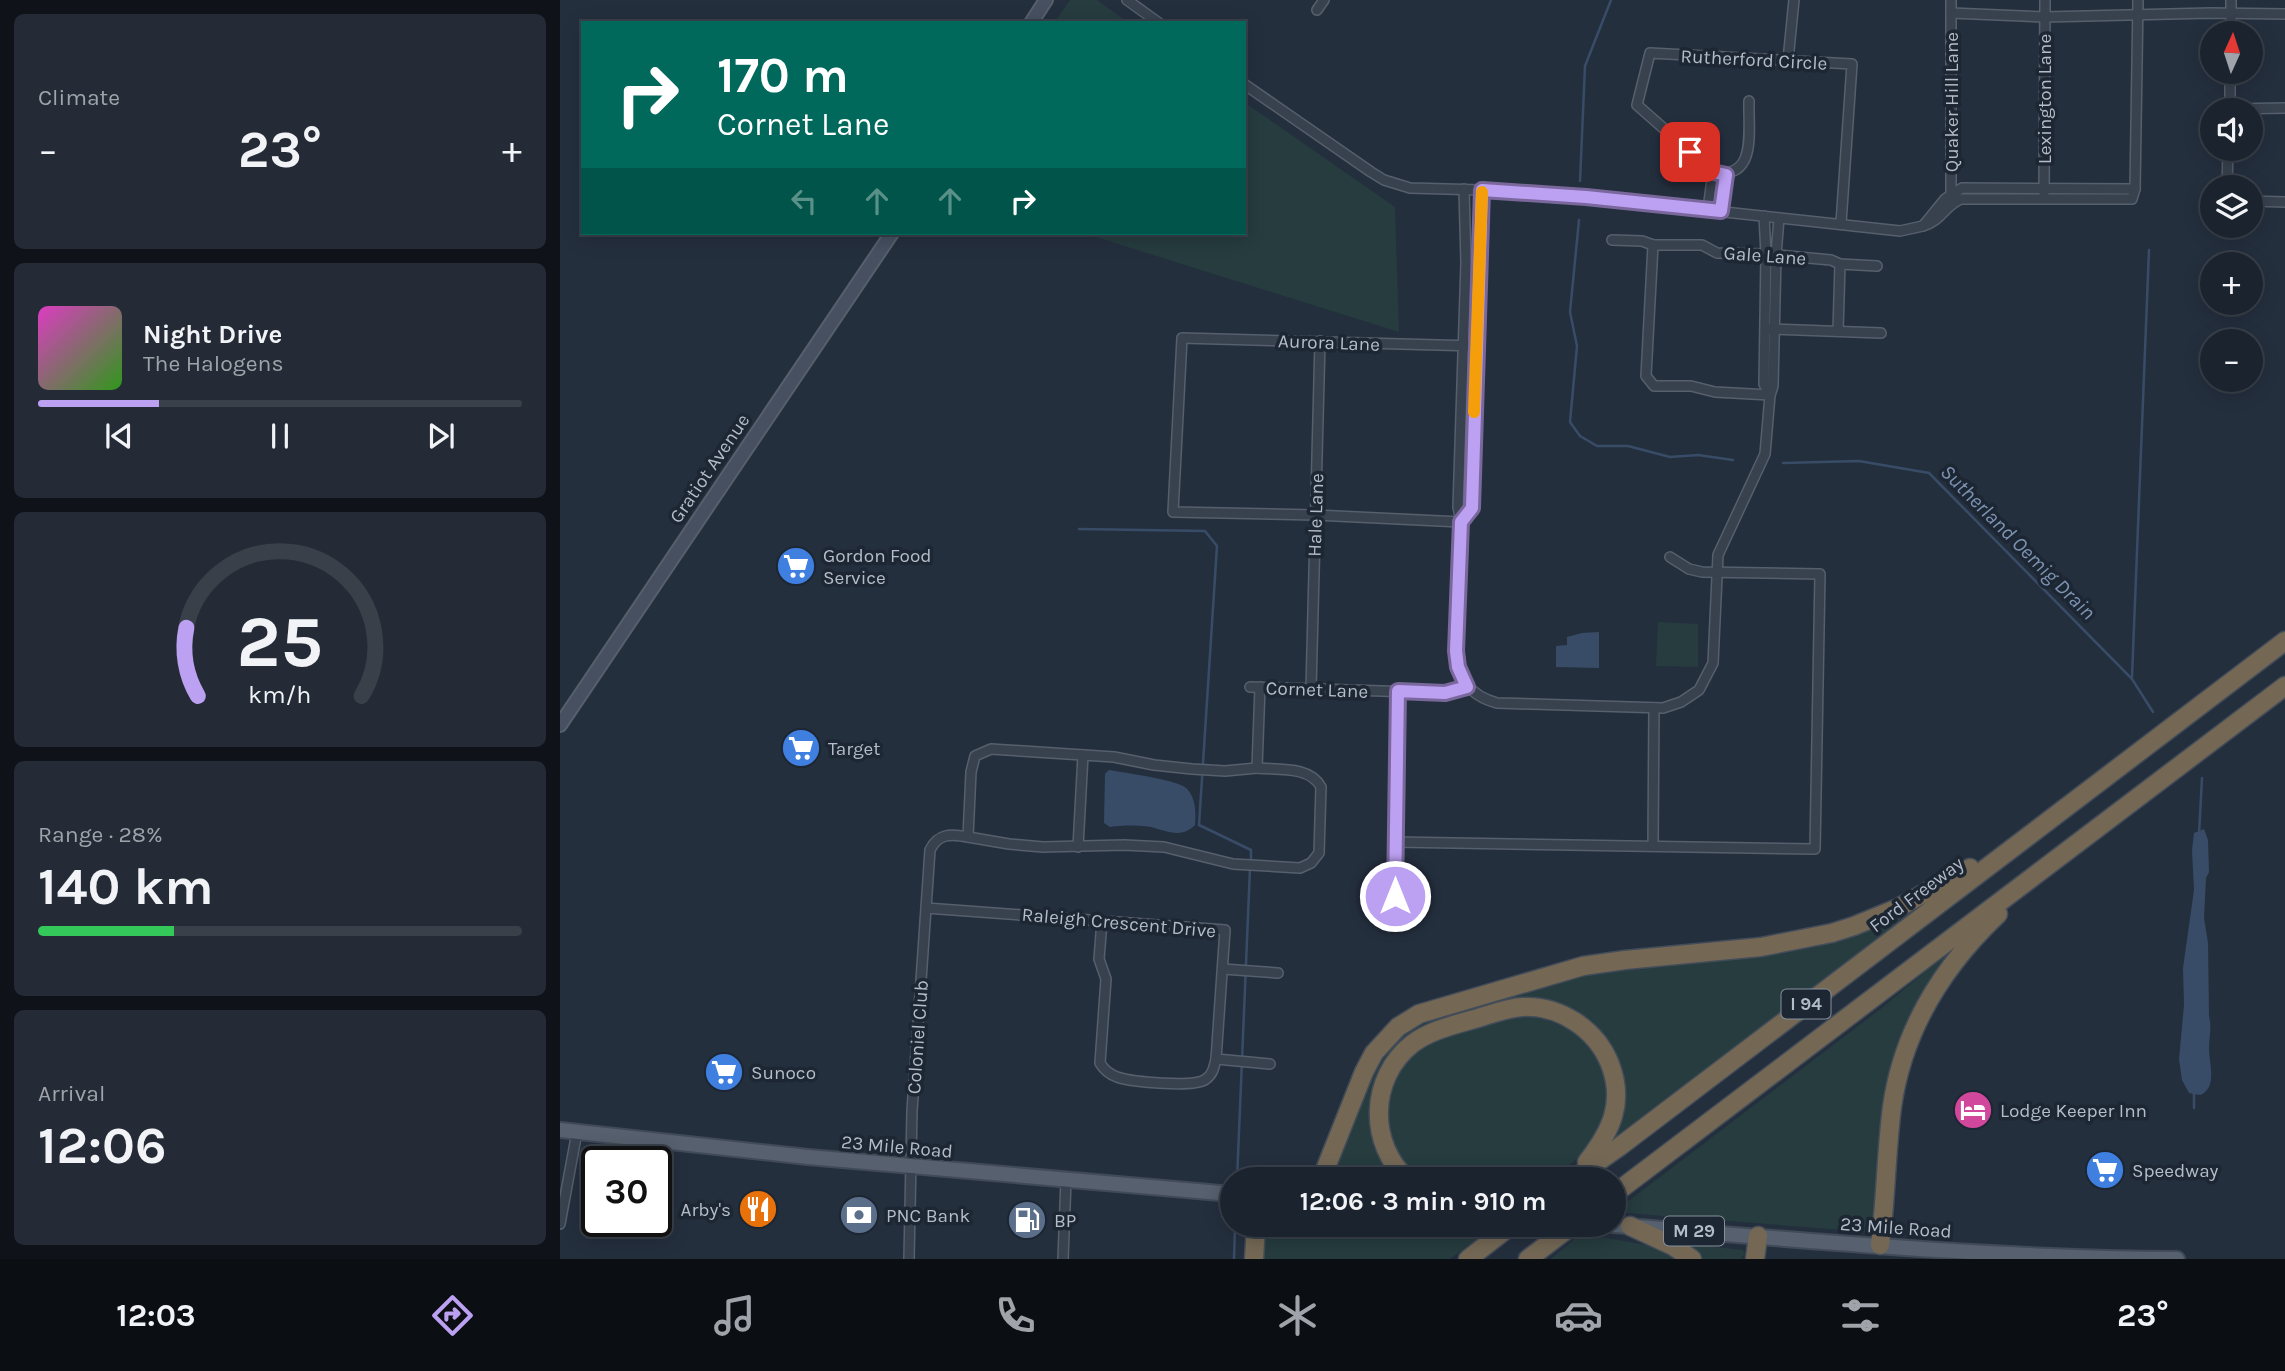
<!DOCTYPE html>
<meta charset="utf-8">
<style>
:root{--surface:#1b232e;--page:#242b36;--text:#f1f3f6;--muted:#a0a4aa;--line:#39404a;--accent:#bca0f2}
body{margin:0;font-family:Karla,sans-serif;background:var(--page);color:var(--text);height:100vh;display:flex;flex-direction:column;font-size:26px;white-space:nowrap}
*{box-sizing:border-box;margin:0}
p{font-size:23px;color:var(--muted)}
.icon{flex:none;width:38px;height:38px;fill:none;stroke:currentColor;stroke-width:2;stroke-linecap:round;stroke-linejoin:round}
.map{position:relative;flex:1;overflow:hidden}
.drawer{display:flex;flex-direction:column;gap:14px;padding:14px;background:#0f1319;width:560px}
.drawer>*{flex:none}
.top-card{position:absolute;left:21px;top:21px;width:665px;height:214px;border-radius:0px;box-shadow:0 4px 18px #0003,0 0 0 2px var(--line);background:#00695c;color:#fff;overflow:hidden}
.needle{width:46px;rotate:3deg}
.fabs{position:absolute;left:1640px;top:21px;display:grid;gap:14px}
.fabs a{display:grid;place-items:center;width:63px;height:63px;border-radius:50%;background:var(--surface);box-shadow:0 4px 18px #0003,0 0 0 2px var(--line);font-size:35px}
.speed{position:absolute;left:21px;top:1146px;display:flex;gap:14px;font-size:35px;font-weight:700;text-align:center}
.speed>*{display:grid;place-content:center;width:91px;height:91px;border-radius:50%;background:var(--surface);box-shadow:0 4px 18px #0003,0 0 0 2px var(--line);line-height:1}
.speed .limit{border:4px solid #111;border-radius:10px;background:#fff;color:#111}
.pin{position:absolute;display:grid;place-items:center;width:60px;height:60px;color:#fff;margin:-30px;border-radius:14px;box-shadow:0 4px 10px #0006}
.me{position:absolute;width:77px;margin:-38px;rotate:0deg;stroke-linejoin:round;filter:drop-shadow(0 0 5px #0008)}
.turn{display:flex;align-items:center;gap:24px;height:147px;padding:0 21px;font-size:32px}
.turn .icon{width:91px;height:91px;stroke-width:2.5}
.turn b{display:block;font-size:49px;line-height:60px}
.lanes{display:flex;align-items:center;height:66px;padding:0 21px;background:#0003;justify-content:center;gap:35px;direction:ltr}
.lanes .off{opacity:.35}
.big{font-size:52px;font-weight:700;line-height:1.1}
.drawer .card{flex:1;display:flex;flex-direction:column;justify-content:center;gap:10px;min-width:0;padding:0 24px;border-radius:10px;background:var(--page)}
.drawer .dial{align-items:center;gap:0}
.dial svg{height:182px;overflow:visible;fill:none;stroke:var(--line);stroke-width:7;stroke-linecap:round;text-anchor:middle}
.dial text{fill:var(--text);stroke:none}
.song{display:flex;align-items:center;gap:21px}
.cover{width:84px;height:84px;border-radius:10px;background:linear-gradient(135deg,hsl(310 70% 55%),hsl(110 70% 35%))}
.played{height:7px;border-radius:4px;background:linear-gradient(90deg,var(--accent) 25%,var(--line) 25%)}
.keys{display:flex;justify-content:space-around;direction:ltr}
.heat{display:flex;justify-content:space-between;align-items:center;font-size:38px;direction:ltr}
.charge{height:10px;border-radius:5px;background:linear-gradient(90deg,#34c759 28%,var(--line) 0)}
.trip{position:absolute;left:660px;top:1167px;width:406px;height:70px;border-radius:35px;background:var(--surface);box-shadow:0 4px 18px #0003,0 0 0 2px var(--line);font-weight:700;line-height:70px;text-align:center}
.dock{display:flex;height:112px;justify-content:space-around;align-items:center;background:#0b0e12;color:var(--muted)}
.dock .icon{width:49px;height:49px}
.dock .current{color:var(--accent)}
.dock b{font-size:32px;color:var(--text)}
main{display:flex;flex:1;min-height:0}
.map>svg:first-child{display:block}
</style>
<main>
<section class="drawer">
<div class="card"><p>Climate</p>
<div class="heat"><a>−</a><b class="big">23°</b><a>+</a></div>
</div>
<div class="card">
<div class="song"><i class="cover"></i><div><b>Night Drive</b><p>The Halogens</p></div></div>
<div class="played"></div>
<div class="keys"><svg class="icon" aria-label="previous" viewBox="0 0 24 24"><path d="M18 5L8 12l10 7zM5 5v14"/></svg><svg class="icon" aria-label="pause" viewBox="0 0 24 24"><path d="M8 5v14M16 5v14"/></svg><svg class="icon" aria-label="next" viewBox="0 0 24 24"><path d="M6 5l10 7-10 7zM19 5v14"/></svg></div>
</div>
<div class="card dial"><svg viewBox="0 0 100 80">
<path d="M14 69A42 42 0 1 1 86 69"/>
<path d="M14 69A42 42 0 0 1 9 39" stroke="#bca0f2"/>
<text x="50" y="56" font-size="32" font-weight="700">25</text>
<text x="50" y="72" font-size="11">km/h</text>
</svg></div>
<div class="card"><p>Range · 28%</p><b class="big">140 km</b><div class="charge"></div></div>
<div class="card"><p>Arrival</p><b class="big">12:06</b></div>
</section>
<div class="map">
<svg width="1725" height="1259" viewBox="0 0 1725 1259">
<rect width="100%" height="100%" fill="#242f3e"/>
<!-- green -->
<g fill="#263c3f">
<path d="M510,0H537L569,23H494Z"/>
<path d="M684,102L835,207L839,332L523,233H684Z"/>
<path d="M1098,622L1138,624V667L1096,666Z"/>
<path d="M1353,907L1355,909L1053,1140L1059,1118L1063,1093L1004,1008L874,1025L820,1078L838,1179L767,1180L813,1065L853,1023L1004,976L1195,953Z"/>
<path d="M1396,946L1360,1002L1316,1228L1307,1232L1054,1212L1323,1007Z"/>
<path d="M964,1014L1000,1020L1028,1040L1046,1071L1049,1108L1029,1149L992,1179L858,1180C822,1150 816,1102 843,1065C846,1061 849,1055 853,1052C875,1032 934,1022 964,1014Z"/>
<path d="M701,1225H880L930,1229L890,1259H699Z"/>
<path d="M1018,1236L1041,1237L1092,1246L1122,1259H991Z"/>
<path d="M1126,1244L1183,1250L1185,1255L1181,1257L1185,1259H1139L1130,1251Z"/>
</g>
<!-- water -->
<g fill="#394c67">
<path d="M1039,632V668L996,667V646L1007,645V637L1022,633Z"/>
<path d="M549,770C565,773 615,779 626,788C636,797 636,813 635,825C621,839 607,831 591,827C578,825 563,825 550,827L544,823L545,774Z"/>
<path d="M1644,829L1648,840L1649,872L1646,878L1644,918L1648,943L1649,1016C1652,1029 1649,1037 1649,1049C1649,1061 1656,1083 1645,1092C1641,1097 1635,1094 1629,1093L1622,1080L1619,1059L1624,1005L1623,968L1634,890L1632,850L1634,833Z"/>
</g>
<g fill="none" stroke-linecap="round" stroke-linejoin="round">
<!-- stream -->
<g stroke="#394c67" stroke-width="2.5">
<path d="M1020,181L1025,66L1051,0"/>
<path d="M1019,220L1010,312L1017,346L1010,422L1020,436L1037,446H1068L1110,457L1138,455L1173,460"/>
<path d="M1223,463L1299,461L1369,473L1572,679L1593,712"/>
<path d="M519,529L645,531L657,546L639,825L691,850V861"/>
<path d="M1572,677L1589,250"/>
<path d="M1639,834L1642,778"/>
<path d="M1634,1093V1108"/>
<path d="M677,1180L690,868"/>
<path d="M674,1259L675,1225"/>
</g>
<!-- street casing -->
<g stroke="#565f6c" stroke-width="12">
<g id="street">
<path d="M567,0L599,23"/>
<path d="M757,10L764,0"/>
<path d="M1391,13L1485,17L1651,13L1725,14"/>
<path d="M1671,33V0"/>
<path d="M1228,60L1234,0"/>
<path d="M684,84L811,172L824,180L850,188L922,190L1026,197L1340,231L1363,226"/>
<path d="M1189,101C1188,131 1198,180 1153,172L1077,105L1090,53L1292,64L1281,223"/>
<path d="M1670,109L1725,108"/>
<path d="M1670,110V72"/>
<path d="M1667,187L1668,149"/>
<path d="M1402,188L1575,189L1572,199H1401C1384,206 1381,221 1363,226L1385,199Z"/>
<path d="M904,189L906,263L898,507L901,522L912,508L922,190"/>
<path d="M1575,189L1578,0"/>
<path d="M1484,193L1485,0"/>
<path d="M1391,197V0"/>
<path d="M1690,201L1725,202"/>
<path d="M1148,209L1153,172"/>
<path d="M1161,211L1166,175"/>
<path d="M1204,216L1206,254L1204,384L1210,395L1213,386L1216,255L1219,218"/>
<path d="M1052,240L1082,241L1093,245H1142L1157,253L1206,254L1271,260L1280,264L1317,266"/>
<path d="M1210,329L1321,333"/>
<path d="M1278,331L1280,264"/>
<path d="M916,346L622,338L613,512L755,515L901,522L896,651C900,679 908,695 937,703L1103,708L1121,702L1139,690L1153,663L1158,555L1205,454L1210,395L1155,392L1131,386H1094L1086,376L1093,245"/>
<path d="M690,687L885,693L907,687"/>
<path d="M751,689L760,341"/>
<path d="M408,837L449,844L483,847L564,845L604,847L673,864L740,868L751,863L759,853L761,787C750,766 719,770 697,768"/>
<path d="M835,842L1255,849L1260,574L1142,572L1129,569L1110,557"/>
<path d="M1093,846L1094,708"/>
<path d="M518,847L523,755"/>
<path d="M835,896L837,691"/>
<path d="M366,908L665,930L656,1059C654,1067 653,1074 646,1079C635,1088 572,1082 557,1077C549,1074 544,1070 540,1063L546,979L539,959L542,921"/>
<path d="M663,969L718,973"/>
<path d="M656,1059L710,1064"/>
<path d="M0,1224L17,1132"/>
<path d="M349,1259L352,1111L370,850C378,833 391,834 408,837L411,772L415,756L431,749L554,757L594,765L632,769L665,771L697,768L700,687"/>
<path d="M503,1259L506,1180"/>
</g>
</g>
<!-- secondary casing -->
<g stroke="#565f6c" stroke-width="16">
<g id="secondary">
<path d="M471,23L486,0"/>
<path d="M0,725L332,233"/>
</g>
</g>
<!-- primary casing -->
<g stroke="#414a57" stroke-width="18">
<g id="primary">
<path d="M0,1130L248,1157L672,1194"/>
<path d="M1053,1225C1241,1240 1429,1258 1617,1259"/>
</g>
</g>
<!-- highway casing -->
<g stroke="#434c59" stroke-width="21">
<g id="highway">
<path d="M761,1180L804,1072L814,1053L838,1027L859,1014L1023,966L1065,960L1201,947L1272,933L1294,926L1338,908L1410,868"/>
<path d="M848,1180C808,1144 809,1078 852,1044C869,1031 890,1026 911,1020C927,1016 945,1008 962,1007C1000,1005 1036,1029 1050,1064C1065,1103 1051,1131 1027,1162"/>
<path d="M1012,1180L1059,1147L1725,641"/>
<path d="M1054,1194L1725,686"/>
<path d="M1070,1226L1113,1246L1132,1259"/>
<path d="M1320,1245C1326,1199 1326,1153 1332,1107C1343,1029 1382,967 1438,914"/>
<path d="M694,1259L696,1225"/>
<path d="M908,1259L952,1225"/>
<path d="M968,1259L1013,1225"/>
<path d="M1195,1259L1198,1236"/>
</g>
</g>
<!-- street -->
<use href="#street" stroke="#38414e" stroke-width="9"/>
<!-- secondary -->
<use href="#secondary" stroke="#465061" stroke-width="12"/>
<!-- primary -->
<use href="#primary" stroke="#56606e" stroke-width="14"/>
<!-- highway -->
<use href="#highway" stroke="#746855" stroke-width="18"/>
</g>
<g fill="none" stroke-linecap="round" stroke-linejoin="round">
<!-- route casing -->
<g stroke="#7a689d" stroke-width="18">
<path id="route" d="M835,896L838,691L885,693L907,687L898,667L896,651L901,522L912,508L922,190L1026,197L1161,211L1166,175L1153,172L1130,152"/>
</g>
<!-- route -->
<use href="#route" stroke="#bca0f2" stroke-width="12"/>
<!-- slow -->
<path stroke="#f59e0b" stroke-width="12" d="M914,412L922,192"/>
</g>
<!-- icons -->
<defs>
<g id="supermarket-disc" transform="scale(2.0125)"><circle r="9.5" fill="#3f7fe0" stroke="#1d2633"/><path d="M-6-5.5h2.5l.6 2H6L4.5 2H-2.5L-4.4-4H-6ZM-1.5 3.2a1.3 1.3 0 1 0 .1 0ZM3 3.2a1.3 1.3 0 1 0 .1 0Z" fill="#fff"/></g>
<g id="hotel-disc" transform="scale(2.0125)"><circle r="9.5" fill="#d1479c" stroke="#1d2633"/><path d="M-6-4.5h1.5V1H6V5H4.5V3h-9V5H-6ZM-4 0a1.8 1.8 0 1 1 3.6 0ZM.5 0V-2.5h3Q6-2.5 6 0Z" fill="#fff"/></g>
<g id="restaurant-disc" transform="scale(2.0125)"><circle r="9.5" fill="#e8710a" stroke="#1d2633"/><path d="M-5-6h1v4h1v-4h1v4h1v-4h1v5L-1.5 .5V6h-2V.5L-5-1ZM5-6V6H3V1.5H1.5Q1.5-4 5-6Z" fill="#fff"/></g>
<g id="bank-disc" transform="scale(2.0125)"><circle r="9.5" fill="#5c6f8a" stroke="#1d2633"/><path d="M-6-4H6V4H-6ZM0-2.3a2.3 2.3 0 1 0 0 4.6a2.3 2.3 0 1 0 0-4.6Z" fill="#fff"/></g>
<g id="fuel-disc" transform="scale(2.0125)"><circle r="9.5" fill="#5c6f8a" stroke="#1d2633"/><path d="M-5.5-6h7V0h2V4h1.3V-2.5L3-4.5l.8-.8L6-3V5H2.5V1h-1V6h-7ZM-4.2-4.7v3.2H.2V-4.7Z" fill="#fff"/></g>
</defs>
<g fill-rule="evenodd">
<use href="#supermarket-disc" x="236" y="566"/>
<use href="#supermarket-disc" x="241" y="748"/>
<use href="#supermarket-disc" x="164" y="1072"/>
<use href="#hotel-disc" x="1413" y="1110"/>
<use href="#supermarket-disc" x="1545" y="1170"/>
<use href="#restaurant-disc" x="198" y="1209"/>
<use href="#bank-disc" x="299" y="1215"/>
<use href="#fuel-disc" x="467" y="1220"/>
</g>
<g text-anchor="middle" stroke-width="7" stroke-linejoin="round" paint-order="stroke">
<!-- shield labels -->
<g fill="#1d2633" stroke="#878f9c" stroke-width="2">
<rect x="1221.5" y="989.5" width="49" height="29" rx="5"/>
<rect x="1104" y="1216.5" width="60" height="29" rx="5"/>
</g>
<g font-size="18" font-weight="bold" fill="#b4bcc9">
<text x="1246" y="1010">I 94</text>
<text x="1134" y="1237">M 29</text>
</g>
<!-- street labels -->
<g font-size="19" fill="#b4bcc9" stroke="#1d2633">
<text transform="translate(1194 59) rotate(3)" y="7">Rutherford Circle</text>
<text transform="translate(1484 99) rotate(-90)" y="7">Lexington Lane</text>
<text transform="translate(1391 102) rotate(-90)" y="7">Quaker Hill Lane</text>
<text transform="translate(1205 255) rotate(4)" y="7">Gale Lane</text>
<text transform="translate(769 342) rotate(2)" y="7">Aurora Lane</text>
<text transform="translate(149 468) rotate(-56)" y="7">Gratiot Avenue</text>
<text transform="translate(755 515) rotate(-88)" y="7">Hale Lane</text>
<text transform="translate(757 689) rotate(2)" y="7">Cornet Lane</text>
<text transform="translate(1356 894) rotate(-37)" y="7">Ford Freeway</text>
<text transform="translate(559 922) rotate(5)" y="7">Raleigh Crescent Drive</text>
<text transform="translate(357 1037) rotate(-86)" y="7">Coloniel Club</text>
<text transform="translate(337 1146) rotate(5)" y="7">23 Mile Road</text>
<text transform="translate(1336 1227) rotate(4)" y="7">23 Mile Road</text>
</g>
<!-- poi labels -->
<g font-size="19" fill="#b4bcc9" stroke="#1d2633" text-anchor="start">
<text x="263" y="562">Gordon Food<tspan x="263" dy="22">Service</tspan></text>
<text x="268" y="755">Target</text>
<text x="191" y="1079">Sunoco</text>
<text x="1440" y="1117">Lodge Keeper Inn</text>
<text x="1572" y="1177">Speedway</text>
<text x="171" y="1216" text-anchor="end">Arby's</text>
<text x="326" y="1222">PNC Bank</text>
<text x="494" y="1227">BP</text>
</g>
<!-- water labels -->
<g font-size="21" font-style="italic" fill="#7c92b1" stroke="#1d2633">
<text transform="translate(1458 542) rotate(45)" y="7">Sutherland Oemig Drain</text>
</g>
</g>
</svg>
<div class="fabs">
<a><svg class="needle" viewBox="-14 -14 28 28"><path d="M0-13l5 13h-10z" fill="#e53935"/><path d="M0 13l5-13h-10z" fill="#a0a4aa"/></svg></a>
<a><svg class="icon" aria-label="sound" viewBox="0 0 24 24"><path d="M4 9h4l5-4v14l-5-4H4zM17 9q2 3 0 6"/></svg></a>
<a><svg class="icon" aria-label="layers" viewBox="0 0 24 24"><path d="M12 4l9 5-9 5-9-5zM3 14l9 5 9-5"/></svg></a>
<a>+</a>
<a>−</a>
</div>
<div class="speed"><div class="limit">30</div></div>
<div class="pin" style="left:1130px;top:152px;background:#d93025"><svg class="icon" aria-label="arrive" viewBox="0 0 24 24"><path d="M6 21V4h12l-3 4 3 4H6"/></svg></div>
<svg class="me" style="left:835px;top:896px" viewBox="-20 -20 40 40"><circle r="17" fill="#bca0f2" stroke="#fff" stroke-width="3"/><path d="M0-11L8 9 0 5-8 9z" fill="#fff"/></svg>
<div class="trip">12:06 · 3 min · 910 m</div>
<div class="top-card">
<div class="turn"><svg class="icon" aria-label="right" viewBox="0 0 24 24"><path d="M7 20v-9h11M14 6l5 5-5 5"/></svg><div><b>170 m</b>Cornet Lane</div></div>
<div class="lanes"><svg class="icon off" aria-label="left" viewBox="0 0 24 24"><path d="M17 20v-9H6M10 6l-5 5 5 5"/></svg><svg class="icon off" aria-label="ahead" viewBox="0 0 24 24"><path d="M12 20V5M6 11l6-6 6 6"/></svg><svg class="icon off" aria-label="ahead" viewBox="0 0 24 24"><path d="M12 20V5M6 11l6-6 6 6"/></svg><svg class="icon" aria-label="right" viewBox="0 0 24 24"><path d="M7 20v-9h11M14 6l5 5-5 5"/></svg></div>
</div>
</div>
</main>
<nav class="dock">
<b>12:03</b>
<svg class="icon current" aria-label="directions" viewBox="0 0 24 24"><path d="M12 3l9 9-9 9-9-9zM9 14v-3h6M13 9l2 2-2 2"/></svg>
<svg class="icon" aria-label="music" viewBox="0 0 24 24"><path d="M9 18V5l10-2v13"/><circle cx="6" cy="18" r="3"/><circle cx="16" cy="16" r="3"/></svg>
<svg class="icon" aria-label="phone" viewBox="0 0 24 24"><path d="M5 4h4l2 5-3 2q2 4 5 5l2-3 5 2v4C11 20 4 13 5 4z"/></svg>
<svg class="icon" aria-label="climate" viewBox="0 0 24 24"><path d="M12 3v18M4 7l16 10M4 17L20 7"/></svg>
<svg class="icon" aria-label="car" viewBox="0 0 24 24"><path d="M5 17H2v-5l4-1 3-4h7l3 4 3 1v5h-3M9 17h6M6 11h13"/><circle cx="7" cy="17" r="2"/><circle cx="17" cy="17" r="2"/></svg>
<svg class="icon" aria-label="filters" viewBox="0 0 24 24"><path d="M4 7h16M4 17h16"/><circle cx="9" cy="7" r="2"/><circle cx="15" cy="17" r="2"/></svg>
<b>23°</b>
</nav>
